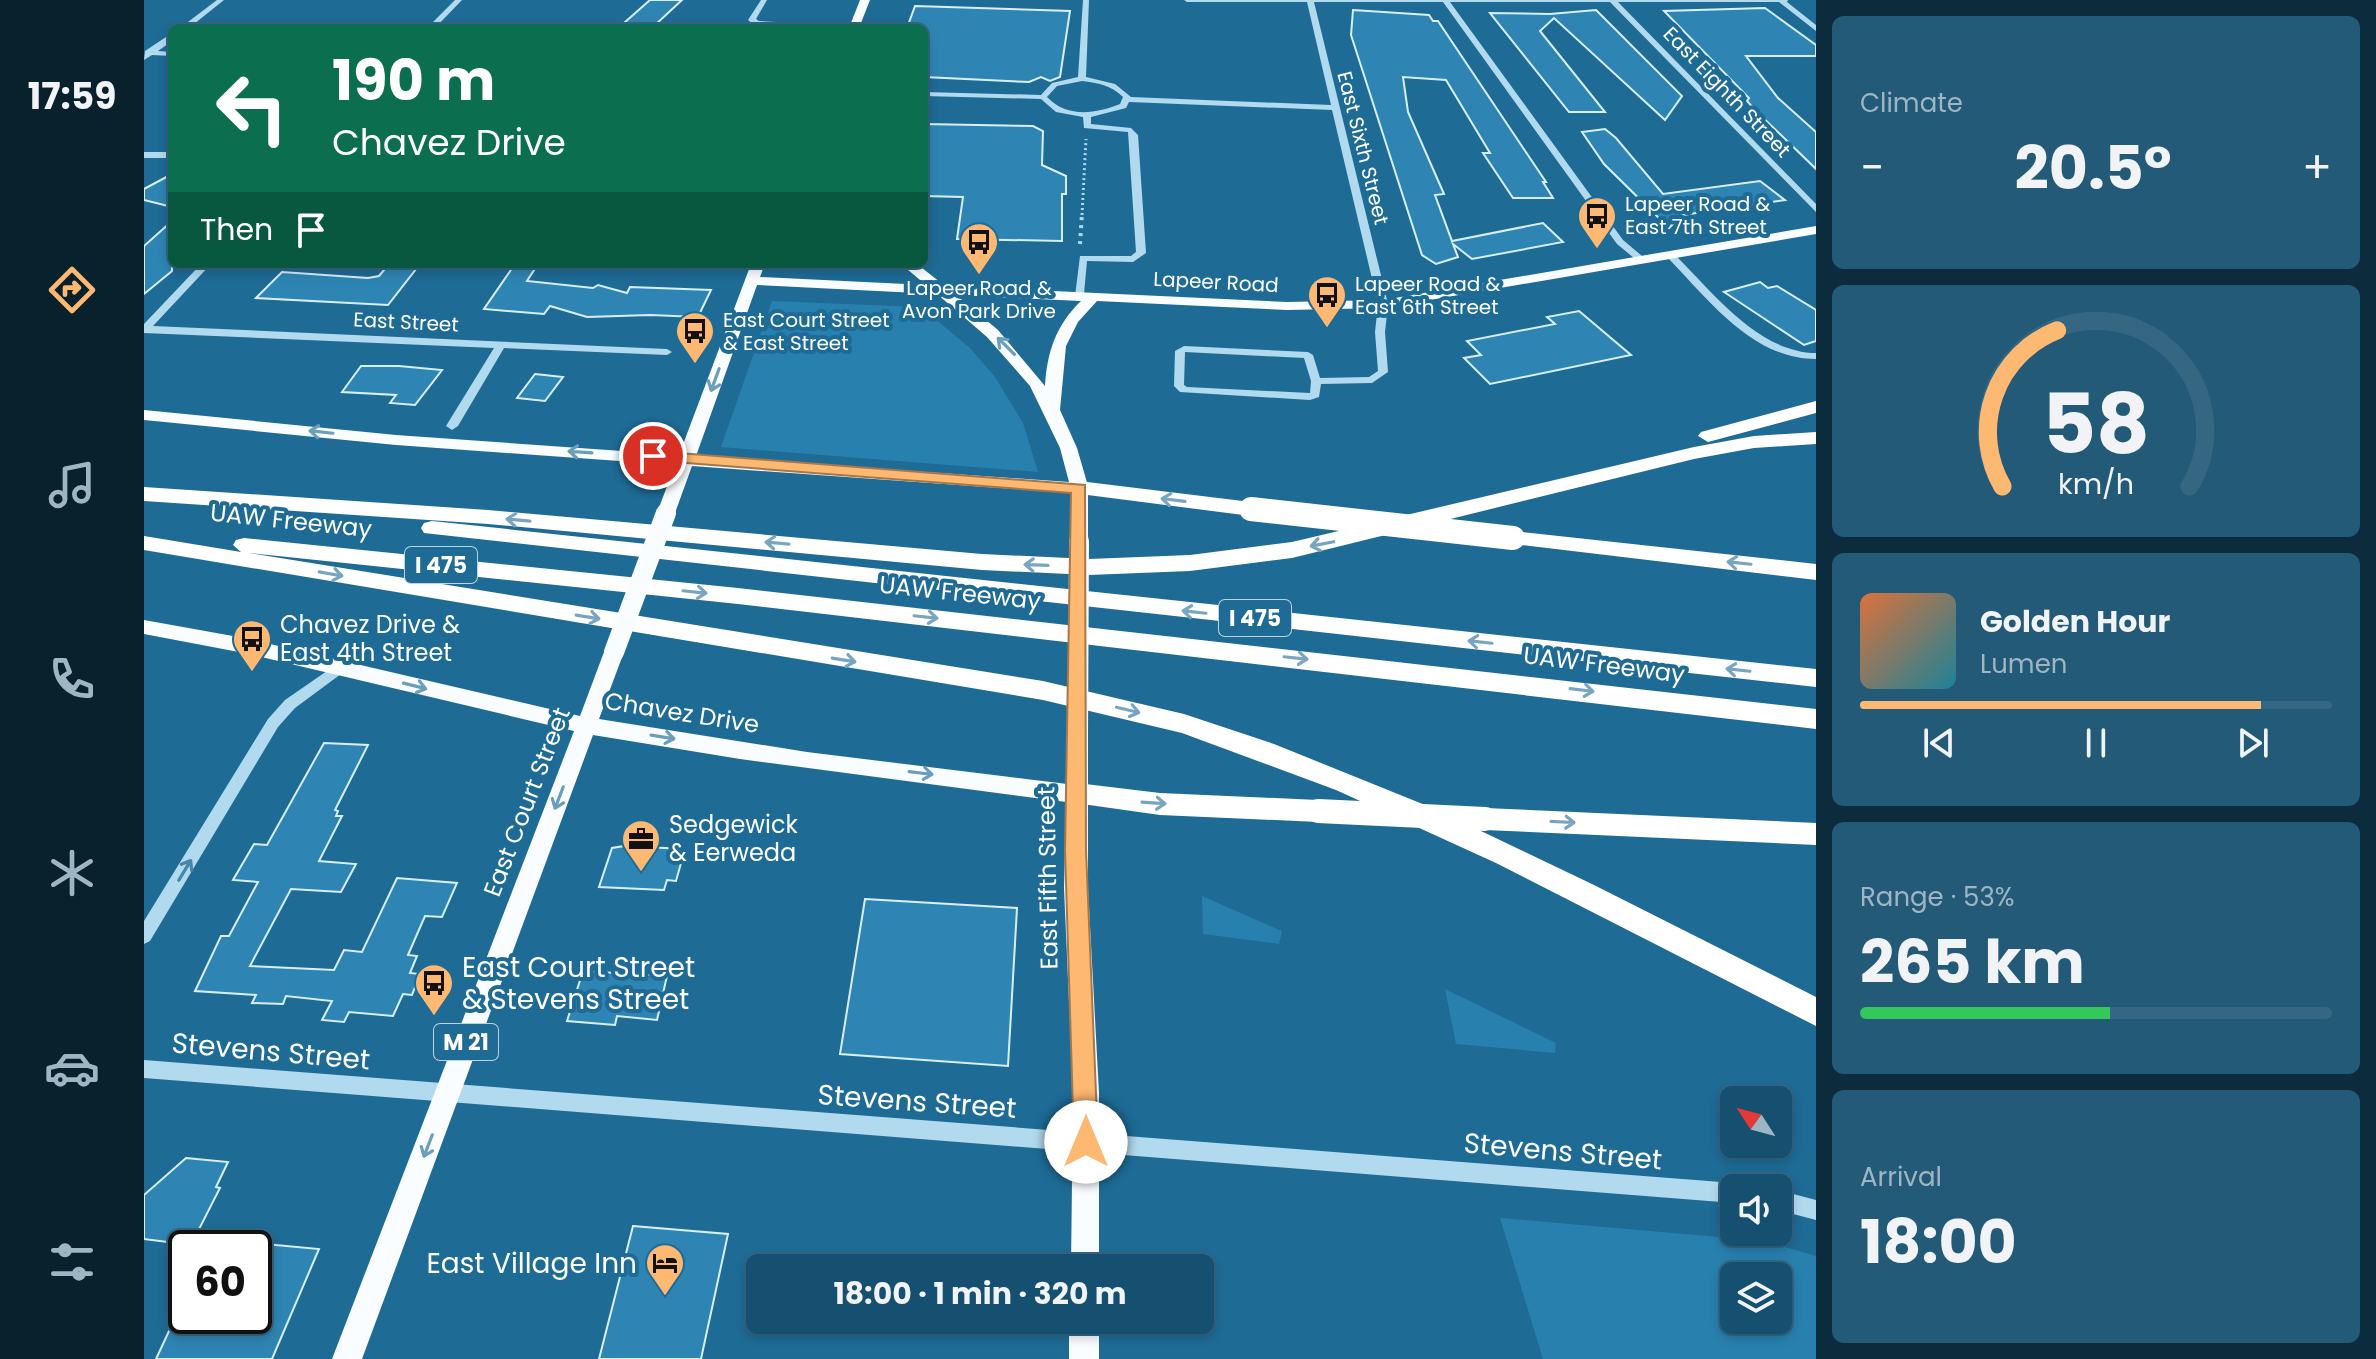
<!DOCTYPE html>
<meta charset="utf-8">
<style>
:root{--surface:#165070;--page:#235a78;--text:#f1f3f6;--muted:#9eb5c3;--line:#356783;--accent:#fdb872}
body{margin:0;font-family:Poppins,sans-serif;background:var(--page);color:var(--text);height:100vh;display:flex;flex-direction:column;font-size:30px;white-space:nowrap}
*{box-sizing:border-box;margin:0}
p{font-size:26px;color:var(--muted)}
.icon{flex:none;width:44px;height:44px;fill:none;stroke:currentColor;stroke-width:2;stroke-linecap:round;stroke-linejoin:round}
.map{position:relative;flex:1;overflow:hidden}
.details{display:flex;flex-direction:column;gap:16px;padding:16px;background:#0c2c3e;width:560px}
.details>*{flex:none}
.hud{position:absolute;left:24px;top:24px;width:760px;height:244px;border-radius:12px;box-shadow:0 4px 12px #0003,0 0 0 2px var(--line);background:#0b6e4f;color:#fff;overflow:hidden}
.needle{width:52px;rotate:306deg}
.buttons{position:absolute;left:1576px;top:1086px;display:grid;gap:16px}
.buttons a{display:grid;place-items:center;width:72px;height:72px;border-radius:12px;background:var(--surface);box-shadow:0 4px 12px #0003,0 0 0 2px var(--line);font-size:40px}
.speed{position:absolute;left:24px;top:1230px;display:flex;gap:16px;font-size:40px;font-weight:700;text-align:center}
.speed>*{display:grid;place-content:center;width:104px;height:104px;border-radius:50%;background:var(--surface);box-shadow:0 4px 12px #0003,0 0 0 2px var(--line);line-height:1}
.speed .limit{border:4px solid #111;border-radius:12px;background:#fff;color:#111}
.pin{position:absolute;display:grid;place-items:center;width:68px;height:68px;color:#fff;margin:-34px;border:4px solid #fff;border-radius:50%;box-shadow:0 2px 8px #0007}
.me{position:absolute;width:88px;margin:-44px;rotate:0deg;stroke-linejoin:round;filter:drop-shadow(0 0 6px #0008)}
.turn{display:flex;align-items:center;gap:28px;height:168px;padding:0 32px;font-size:36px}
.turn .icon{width:104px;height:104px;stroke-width:2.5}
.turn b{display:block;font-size:56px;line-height:68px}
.then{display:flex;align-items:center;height:76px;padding:0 32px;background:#0003;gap:16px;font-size:30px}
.big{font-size:60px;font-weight:700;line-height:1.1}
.details .card{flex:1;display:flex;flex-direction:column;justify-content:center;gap:12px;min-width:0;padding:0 28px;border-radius:12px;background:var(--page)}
.details .dial{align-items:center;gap:0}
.dial svg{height:208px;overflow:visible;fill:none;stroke:var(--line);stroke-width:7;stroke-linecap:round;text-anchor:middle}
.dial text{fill:var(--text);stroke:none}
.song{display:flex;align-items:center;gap:24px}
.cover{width:96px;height:96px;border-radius:12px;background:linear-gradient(135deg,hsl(20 70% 55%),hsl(190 70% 35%))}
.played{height:8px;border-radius:4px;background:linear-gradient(90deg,var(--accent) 85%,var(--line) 85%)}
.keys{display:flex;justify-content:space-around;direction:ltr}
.heat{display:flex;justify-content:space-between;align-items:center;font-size:44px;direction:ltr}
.charge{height:12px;border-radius:6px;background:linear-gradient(90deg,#34c759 53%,var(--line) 0)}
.trip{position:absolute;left:602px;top:1254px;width:468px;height:80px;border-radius:12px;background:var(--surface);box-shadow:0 4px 12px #0003,0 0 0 2px var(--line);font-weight:700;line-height:80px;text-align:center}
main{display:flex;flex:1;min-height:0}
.dock{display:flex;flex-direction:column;width:144px;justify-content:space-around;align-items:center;background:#09202d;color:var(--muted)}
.dock .icon{width:56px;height:56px}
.dock .current{color:var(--accent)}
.dock b{font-size:36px;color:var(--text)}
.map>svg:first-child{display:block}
</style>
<main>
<nav class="dock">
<b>17:59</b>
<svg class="icon current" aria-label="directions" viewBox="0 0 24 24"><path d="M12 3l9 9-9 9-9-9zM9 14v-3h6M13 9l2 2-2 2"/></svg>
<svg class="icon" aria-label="music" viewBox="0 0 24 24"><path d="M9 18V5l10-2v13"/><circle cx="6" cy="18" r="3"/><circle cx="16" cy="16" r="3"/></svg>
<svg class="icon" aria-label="phone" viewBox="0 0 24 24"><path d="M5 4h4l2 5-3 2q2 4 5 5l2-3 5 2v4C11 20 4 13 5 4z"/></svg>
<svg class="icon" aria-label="climate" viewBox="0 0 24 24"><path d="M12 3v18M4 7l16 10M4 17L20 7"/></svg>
<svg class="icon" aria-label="car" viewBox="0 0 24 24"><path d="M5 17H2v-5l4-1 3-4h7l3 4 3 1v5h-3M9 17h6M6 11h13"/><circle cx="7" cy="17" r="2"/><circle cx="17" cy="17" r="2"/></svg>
<svg class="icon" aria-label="filters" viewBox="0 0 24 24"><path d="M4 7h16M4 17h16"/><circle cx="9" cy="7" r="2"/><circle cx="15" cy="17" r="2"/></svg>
</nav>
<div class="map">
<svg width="1672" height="1359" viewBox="0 0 1672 1359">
<rect width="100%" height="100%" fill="#1e6b96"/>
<!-- green -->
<g fill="#2880ae" fill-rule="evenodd">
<path d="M628,301L777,307L826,348L851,377L879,423L894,472L577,447Z"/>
<path d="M1058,896L1138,931L1135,944L1059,934Z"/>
<path d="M1301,989L1412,1043L1411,1053L1312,1044Z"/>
<path d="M1356,1218L1620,1241L1672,1256V1359H1399ZM1590,1276H1634V1320H1590Z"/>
</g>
<!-- building -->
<g fill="#2e85b3" stroke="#d8effa" stroke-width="2">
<path d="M506,0H538L510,26L480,23Z"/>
<path d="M771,6L926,11L916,77L906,81L897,77L885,82L780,77V28H763Z"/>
<path d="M1621,8L1672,45V56H1602L1634,98L1672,132V169L1610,109L1603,101L1605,98L1520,11Z"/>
<path d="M1209,10L1285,15L1289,21H1294L1402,182H1399L1409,198H1369L1339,153H1346L1302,80L1259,77L1264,112L1300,194L1291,195L1308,241L1399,223L1419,242L1328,259L1309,244L1314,257L1292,264L1278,255L1207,35Z"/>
<path d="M1452,10L1538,96L1521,120L1410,18L1396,31L1461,112H1425L1346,13L1406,14Z"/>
<path d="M780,124L889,126L899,131L898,165L922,176V194H918V241L813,239L819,197L780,196Z"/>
<path d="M1461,129L1472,138L1519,194L1616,181L1641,200L1532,216L1534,219L1525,228L1460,164L1438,132Z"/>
<path d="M28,174V207L0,200V189Z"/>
<path d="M28,221V271L0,294V246Z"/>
<path d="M245,264H276L244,305L112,298L138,272L224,278L235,276Z"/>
<path d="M371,264H394L383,281L449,288L454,285L483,293L486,287L567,290L554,317L506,315L443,317L406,306L400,314L340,309Z"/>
<path d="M1616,282L1624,288L1633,286L1672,310V341L1660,345L1580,292Z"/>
<path d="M1435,311L1487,355L1346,384L1320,358L1337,355L1323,341L1411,324L1403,317Z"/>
<path d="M217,366H255L298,370L271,405L246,403L252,395L198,392Z"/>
<path d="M391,374L419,377L401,401L373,398Z"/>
<path d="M180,743L224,745L191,810L194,811L192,816H198L175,861L212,864L197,892L147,889L106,966L190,970L200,950L218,952L253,878L313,883L298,917L281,916L264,955L273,956L266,973L276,974L268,995L259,994L249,1016L205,1012L200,1022L178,1020L188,1001L142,996L139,1004L108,1003L112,995L51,991L77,936H85L114,882L89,880L110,844L123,845Z"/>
<path d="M480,846L541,849L532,881L523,880L520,890L455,887L468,848Z"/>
<path d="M721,899L873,908L864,1066L696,1054Z"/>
<path d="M439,971L523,976L513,1020L473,1016L471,1025L423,1021Z"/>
<path d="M42,1158L84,1162L72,1187L76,1188L47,1245L0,1239V1195Z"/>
<path d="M489,1226L584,1234L557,1359H455Z"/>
<path d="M110,1243L175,1249L128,1359H12L32,1316H110Z"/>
</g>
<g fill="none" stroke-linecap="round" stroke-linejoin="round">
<!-- path-far1 -->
<path stroke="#b2daef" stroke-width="3" stroke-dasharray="2 3" stroke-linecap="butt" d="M938,215L942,139"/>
<!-- path -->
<path stroke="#b2daef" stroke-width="4" stroke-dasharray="3 5" stroke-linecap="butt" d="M936,244L938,213"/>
<!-- minor -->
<g fill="#b2daef" fill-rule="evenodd">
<path d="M73,0H80L45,28H36Z"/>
<path d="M311,0H318L291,28H283Z"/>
<path d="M617,0H623L612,19L615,21L705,26L709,28L610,25L604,20Z"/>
<path d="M939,0H945L942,77L971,84L987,97L1187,105L1163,2H1043L1040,0H1644L1643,2L1672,25V31L1635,2H1474L1672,204V212L1466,2H1306L1479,240L1504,261L1496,263L1473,244L1299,2H1170L1244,304L1241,332L1244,372L1228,383L1177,384L1175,397L1166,400L1036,392L1030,386L1031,351L1040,346L1164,352L1169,355L1176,378L1225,377L1234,371L1231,332L1234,304L1188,110L985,102L982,108L947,117V124L987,128L994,135L1002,253L989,262L943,261L940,294L931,296L936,256H987L992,252L984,132L940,128L939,117L912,112L897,99L780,96V92L897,95L908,83L934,77ZM938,81C954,83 967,85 979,97L976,104C951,114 923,118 903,97L913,86ZM1041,352L1160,358L1167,381L1166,393L1043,387L1040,385Z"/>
<path d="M25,35H28V41L14,51L28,52V56L8,55L0,60L1,51Z"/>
<rect x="0" y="152" width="28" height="6"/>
<path d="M1524,254H1530C1569,292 1613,352 1672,353V359C1608,359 1565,300 1524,258Z"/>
<path d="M57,264H67L9,326L523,349L528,352L523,355L360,348L314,426L308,430L302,426L350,348L0,333V324Z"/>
<path d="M196,662L201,663L203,667L201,671L151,708L134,727L6,941L0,944V921L124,719L141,700Z"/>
<path d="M0,1060L1590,1183L1598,1188H1590V1203L0,1078Z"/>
<path d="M1634,1190L1672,1200V1220L1634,1210Z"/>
</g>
<!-- major -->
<g fill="#fafdff" fill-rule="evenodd">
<path d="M716,0H726L715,28H705Z"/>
<path d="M1672,226V234L1239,308L1143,310L953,301L934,322L922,346L916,410L933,448L944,486V541L935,547L926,541L927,493L548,466L531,513L522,519L513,513L531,465L252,445L0,420V410L252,435L535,455L607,264H621L616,277L782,285L757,264H773L801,286L1143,302L1239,300ZM613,285L793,294L843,337L886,386L916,448L925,482L552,456ZM812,295L937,301C912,325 903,352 901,386L854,330Z"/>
<path d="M0,620L100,638L436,716L460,652L463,647H477L480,652L455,719L663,752L923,784L924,735L927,729L934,727L941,729L944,735V888L955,1093V1268H927L929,1093L920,888L922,802L596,759L449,735L218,1359H188L430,731L100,653L0,634Z"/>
<rect x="925" y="1320" width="30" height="39"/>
</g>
<!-- highway -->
<g fill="#fff" fill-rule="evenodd">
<path d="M1672,401V413L1564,442L1554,436L1557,432Z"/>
<path d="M1672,432V444L1610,448L1550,459L1148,558L1046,571L945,575L838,570L344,524L0,501V487L344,510L838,554L945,559L1046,555L1148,542L1550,447L1610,436Z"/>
<path d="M935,481L1107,502L1114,504L1117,509L1114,514L1107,516L928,493L925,488Z"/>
<path d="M288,521L1672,669V687L280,533L277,528L280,523Z"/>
<path d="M1369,531L1672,564V580L1361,543L1358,538L1361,533Z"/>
<path d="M0,536L97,552L89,545L92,540L100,538L594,588L1672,709V729L594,604L105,553L899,681L1040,714L1130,744L1291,809L1450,885L1672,997V1026L1352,863L1192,790L1038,733L899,700L0,550Z"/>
<path d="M933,783L1016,793L1174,800L1183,803L1187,811L1183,819L1174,822L1016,815L924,802L920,794L924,786Z"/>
<path d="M1341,808L1672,823V845L1341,830L1332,827L1328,819L1332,811Z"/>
</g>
<!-- major-bridge -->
<g stroke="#fafdff" stroke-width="20">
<path d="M470,652L522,513"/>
<path d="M934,735L935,541"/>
</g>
<!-- highway-bridge -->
<g stroke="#fff" stroke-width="24">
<path d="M1107,509L1369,538"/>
<path d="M1174,811L1341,819"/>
</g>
</g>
<!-- one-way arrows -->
<defs><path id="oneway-shaft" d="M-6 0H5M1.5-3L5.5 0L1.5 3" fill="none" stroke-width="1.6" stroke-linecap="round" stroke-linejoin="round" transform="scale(2)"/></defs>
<g stroke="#6b9ebb">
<use href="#oneway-shaft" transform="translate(862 346) rotate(-135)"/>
<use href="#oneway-shaft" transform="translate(571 380) rotate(110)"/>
<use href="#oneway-shaft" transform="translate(177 432) rotate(-174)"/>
<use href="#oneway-shaft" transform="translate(436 452) rotate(-176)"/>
<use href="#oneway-shaft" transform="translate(271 686) rotate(14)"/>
<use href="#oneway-shaft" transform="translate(519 737) rotate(9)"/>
<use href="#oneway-shaft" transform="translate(777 773) rotate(7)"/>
<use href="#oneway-shaft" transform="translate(415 798) rotate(111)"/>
<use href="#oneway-shaft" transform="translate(284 1146) rotate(111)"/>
</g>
<g stroke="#78a6c0">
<use href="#oneway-shaft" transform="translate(1029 500) rotate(-173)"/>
<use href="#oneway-shaft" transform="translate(374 520) rotate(-175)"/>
<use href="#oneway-shaft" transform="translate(633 543) rotate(-175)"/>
<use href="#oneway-shaft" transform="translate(1178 544) rotate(169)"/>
<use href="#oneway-shaft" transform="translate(1595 563) rotate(-174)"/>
<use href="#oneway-shaft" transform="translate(892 565) rotate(-178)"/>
<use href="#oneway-shaft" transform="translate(187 574) rotate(10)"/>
<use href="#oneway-shaft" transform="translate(551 592) rotate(6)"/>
<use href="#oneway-shaft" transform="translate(1050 612) rotate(-174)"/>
<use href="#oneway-shaft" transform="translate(444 617) rotate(9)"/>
<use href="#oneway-shaft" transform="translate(782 617) rotate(6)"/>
<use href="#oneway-shaft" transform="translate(1336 642) rotate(-174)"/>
<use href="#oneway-shaft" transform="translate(1152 658) rotate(6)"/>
<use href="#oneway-shaft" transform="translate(700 660) rotate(9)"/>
<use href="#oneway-shaft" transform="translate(1594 670) rotate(-174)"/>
<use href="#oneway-shaft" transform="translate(1438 690) rotate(7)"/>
<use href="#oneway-shaft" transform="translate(984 710) rotate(13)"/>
<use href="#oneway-shaft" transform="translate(1010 803) rotate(4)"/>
<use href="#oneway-shaft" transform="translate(1419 822) rotate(3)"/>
</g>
<use stroke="#4387ac" href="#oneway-shaft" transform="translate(41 870) rotate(-59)"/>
<!-- route -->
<path fill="#fdb872" stroke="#a4784a" stroke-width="2" d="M509,451L941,485L942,850L954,1142L950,1151L942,1154L933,1151L930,1142L921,850L927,493L504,460V453Z"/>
<!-- icons -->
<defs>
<g id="bus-pin" transform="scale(2)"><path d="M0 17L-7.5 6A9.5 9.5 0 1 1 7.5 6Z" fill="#fdb872" stroke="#1e6b96"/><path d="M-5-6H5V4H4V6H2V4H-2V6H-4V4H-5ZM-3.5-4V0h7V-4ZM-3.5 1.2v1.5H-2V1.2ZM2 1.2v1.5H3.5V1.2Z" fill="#111"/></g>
<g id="office-pin" transform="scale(2)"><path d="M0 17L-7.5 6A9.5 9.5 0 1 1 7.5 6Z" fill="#fdb872" stroke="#1e6b96"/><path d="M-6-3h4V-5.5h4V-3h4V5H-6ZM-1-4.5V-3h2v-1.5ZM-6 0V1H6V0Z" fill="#111"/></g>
<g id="hotel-pin" transform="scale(2)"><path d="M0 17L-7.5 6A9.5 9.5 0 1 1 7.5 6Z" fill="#fdb872" stroke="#1e6b96"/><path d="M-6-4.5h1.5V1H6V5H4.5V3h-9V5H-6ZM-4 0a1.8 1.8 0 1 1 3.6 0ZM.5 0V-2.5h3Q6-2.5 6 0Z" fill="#111"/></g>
</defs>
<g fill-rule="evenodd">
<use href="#bus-pin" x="1453" y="216"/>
<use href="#bus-pin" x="835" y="242"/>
<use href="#bus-pin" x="1183" y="295"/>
<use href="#bus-pin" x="551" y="331"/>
<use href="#bus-pin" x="108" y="639"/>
<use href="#office-pin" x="497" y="839"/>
<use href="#bus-pin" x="290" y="983"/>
<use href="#hotel-pin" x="521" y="1263"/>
</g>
<g text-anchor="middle" stroke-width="8" stroke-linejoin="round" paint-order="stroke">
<!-- far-street labels -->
<g font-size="20" fill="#fff" stroke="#1e6b96">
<text transform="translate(1583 92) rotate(46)" y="7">East Eighth Street</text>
<text transform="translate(1219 148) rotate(76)" y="7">East Sixth Street</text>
<text transform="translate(1072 282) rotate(3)" y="7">Lapeer Road</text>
<text transform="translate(262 322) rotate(3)" y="7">East Street</text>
</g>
<!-- far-poi labels -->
<g font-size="20" fill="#fff" stroke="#1e6b96" text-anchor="start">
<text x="1481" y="211">Lapeer Road &amp;<tspan x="1481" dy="23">East 7th Street</tspan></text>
<text x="1211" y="291">Lapeer Road &amp;<tspan x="1211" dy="23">East 6th Street</tspan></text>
<text x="835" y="295" text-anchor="middle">Lapeer Road &amp;<tspan x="835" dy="23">Avon Park Drive</tspan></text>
<text x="579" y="327">East Court Street<tspan x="579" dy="23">&amp; East Street</tspan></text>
</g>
<!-- shield labels -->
<g fill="#1e6b96" stroke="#bcd3e0" stroke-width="2">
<rect x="261" y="547" width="72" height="36" rx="6"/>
<rect x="1075" y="600" width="72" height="36" rx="6"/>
<rect x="290" y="1024" width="64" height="36" rx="6"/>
</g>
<g font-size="22" font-weight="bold" fill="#fff">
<text x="297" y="573">I 475</text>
<text x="1111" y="626">I 475</text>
<text x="322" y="1050">M 21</text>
</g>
<!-- street labels -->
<g font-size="24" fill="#fff" stroke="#1e6b96">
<text transform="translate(147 521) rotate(6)" y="8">UAW Freeway</text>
<text transform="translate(816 593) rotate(6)" y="8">UAW Freeway</text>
<text transform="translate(1460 665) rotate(7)" y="8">UAW Freeway</text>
<text transform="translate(538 713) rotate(9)" y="8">Chavez Drive</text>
<text transform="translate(383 802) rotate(-69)" y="8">East Court Street</text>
<text transform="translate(904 878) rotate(-91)" y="8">East Fifth Street</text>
</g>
<!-- poi labels -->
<g font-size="24" fill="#fff" stroke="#1e6b96" text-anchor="start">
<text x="136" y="633">Chavez Drive &amp;<tspan x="136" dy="28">East 4th Street</tspan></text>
<text x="525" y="833">Sedgewick<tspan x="525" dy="28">&amp; Eerweda</tspan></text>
</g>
<!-- near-poi labels -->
<g font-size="28" fill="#fff" stroke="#1e6b96" text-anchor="start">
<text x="318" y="977">East Court Street<tspan x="318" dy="32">&amp; Stevens Street</tspan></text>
<text x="493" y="1273" text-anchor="end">East Village Inn</text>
</g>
<!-- near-street labels -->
<g font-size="28" fill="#fff" stroke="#1e6b96">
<text transform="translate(127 1051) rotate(5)" y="10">Stevens Street</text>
<text transform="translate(773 1101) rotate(4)" y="10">Stevens Street</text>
<text transform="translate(1419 1151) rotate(5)" y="10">Stevens Street</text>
</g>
</g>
</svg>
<div class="buttons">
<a><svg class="needle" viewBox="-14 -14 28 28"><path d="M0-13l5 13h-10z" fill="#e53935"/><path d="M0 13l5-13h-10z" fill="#9eb5c3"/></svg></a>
<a><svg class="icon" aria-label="sound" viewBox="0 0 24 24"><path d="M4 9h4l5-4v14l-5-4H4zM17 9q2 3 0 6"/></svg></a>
<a><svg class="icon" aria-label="layers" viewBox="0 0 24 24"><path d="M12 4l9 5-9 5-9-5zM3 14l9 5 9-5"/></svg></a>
</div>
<div class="speed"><div class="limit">60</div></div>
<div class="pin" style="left:509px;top:456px;background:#d93025"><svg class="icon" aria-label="arrive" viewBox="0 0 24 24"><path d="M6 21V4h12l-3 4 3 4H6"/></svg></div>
<svg class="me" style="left:942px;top:1142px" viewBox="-20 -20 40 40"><circle r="19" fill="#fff"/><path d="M0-13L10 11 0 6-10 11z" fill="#fdb872"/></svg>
<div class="trip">18:00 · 1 min · 320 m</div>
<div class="hud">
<div class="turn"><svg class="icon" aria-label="left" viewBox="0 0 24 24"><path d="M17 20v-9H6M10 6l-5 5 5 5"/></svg><div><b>190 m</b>Chavez Drive</div></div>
<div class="then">Then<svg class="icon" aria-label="arrive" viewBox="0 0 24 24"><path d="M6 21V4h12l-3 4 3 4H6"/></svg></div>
</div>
</div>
<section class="details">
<div class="card"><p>Climate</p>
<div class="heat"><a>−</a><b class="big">20.5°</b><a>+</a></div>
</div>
<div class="card dial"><svg viewBox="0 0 100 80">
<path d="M14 69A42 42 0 1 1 86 69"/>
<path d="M14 69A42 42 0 0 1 35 9" stroke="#fdb872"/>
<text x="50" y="56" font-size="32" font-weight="700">58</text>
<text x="50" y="72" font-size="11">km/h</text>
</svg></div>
<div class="card">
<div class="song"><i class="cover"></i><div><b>Golden Hour</b><p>Lumen</p></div></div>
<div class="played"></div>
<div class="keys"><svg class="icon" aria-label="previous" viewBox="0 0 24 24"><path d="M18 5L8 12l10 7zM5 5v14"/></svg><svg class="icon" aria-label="pause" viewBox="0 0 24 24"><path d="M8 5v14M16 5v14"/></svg><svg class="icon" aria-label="next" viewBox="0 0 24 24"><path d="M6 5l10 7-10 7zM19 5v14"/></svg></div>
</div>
<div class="card"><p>Range · 53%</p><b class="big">265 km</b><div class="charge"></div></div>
<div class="card"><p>Arrival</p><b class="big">18:00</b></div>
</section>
</main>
